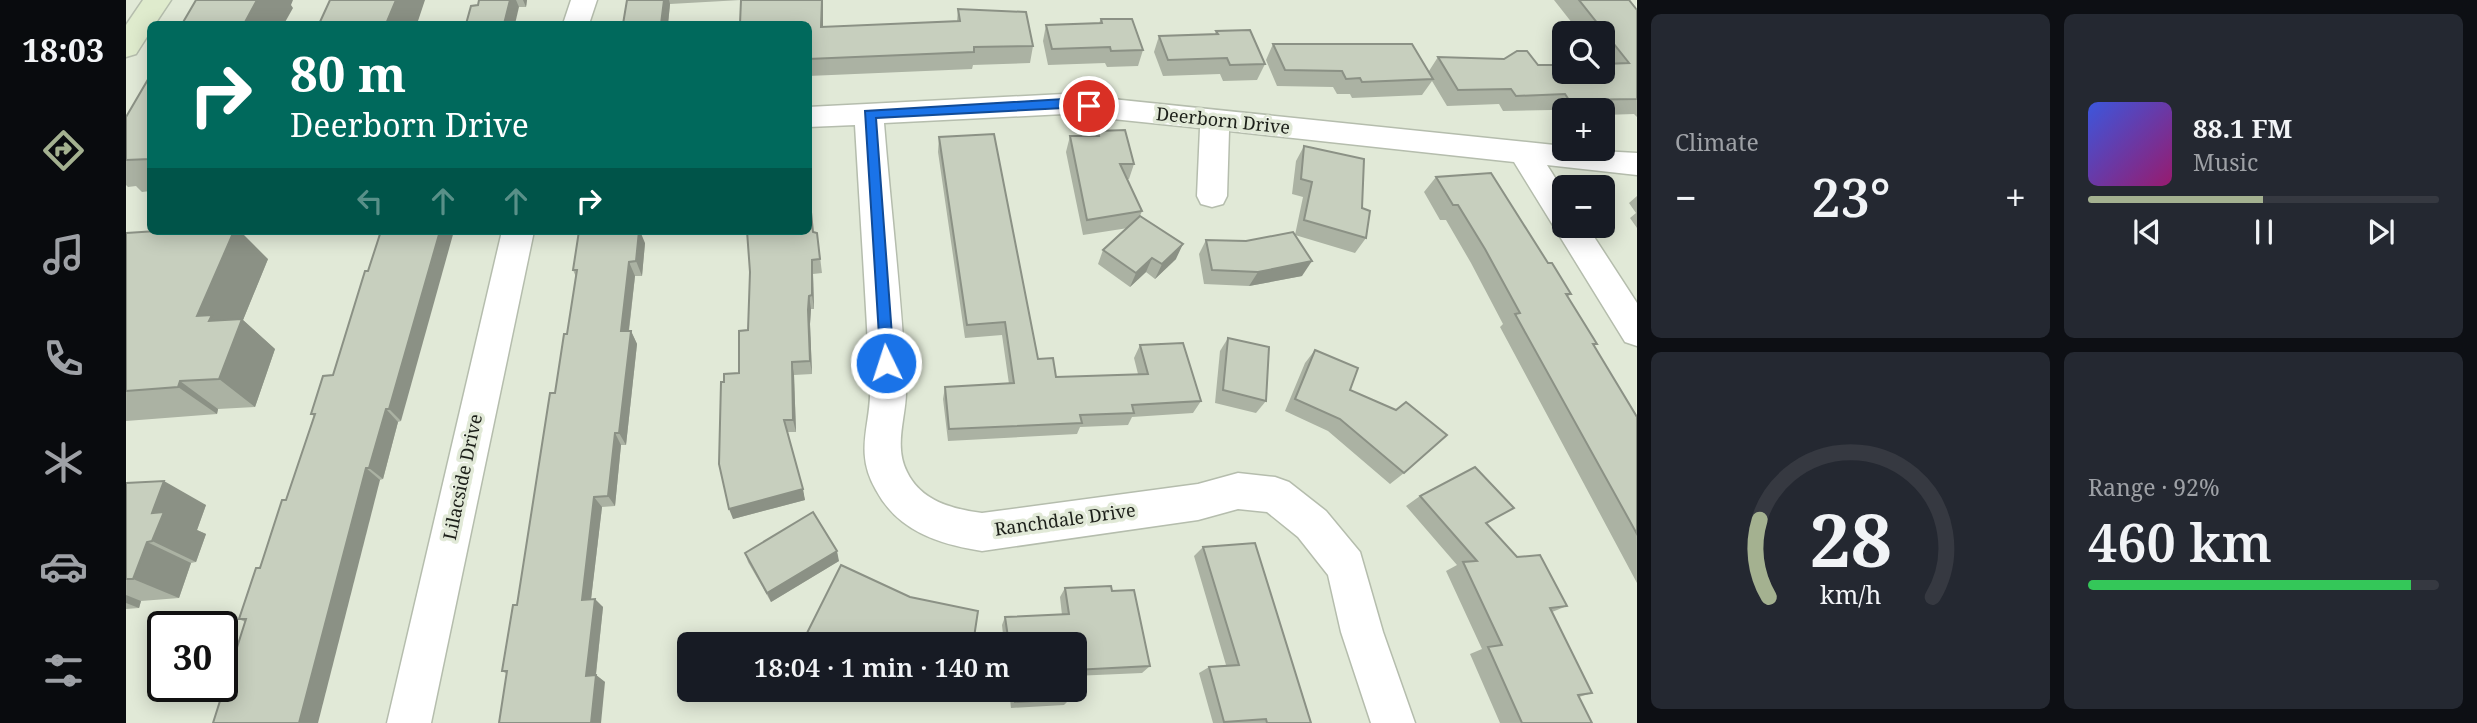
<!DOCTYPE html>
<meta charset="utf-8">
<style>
:root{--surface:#171b24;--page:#242831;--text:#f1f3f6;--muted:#9ea1a6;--line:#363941;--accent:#a4b190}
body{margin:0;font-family:"Noto Serif",serif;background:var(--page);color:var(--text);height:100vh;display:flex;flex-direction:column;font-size:26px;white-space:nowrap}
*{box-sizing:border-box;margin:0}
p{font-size:23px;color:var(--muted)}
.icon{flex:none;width:38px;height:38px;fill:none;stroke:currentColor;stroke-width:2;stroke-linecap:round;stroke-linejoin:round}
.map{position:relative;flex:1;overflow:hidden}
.side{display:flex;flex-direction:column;gap:14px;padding:14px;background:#0d0f14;width:840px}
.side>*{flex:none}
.hud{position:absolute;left:21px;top:21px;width:665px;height:214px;border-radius:10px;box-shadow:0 4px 18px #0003;background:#00695c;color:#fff;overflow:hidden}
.buttons{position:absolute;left:1426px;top:21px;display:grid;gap:14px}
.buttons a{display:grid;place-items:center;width:63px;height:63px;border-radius:10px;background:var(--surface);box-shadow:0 4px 18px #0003;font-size:35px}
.speed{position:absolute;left:21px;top:611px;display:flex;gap:14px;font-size:35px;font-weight:700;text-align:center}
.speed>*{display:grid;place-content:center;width:91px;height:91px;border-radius:50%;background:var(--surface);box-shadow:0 4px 18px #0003;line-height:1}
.speed .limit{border:4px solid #111;border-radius:10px;background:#fff;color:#111}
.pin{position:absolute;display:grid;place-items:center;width:60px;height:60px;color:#fff;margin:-30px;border:4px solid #fff;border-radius:50%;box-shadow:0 2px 7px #0007}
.me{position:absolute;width:77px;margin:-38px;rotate:356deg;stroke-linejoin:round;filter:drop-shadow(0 0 5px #0008)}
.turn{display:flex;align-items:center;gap:24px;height:147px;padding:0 28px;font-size:32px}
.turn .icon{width:91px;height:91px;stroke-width:2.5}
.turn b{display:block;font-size:49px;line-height:60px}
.lanes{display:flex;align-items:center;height:66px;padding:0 28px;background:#0003;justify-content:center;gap:35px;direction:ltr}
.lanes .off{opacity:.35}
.big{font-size:52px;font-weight:600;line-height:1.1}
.side .widget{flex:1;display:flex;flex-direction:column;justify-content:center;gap:10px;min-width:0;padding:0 24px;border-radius:10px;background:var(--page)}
.side .dial{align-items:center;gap:0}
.dial svg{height:182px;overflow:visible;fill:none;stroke:var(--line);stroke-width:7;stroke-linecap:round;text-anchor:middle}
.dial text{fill:var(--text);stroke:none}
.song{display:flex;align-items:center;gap:21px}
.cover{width:84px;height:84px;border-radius:10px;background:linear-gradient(135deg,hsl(230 70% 55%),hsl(320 70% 35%))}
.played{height:7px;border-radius:4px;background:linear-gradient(90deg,var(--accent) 50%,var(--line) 50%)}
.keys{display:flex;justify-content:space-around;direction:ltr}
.heat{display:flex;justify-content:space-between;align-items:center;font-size:38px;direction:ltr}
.charge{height:10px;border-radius:5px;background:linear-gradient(90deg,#34c759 92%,var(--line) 0)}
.side .tiles{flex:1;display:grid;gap:14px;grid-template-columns:repeat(2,1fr)}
.trip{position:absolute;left:551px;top:632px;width:410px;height:70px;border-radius:10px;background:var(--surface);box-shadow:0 4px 18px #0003;font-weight:600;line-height:70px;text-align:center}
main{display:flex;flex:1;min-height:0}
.dock{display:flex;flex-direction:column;width:126px;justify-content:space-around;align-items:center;background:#090b0e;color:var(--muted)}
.dock .icon{width:49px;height:49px}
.dock .on{color:var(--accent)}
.dock b{font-size:32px;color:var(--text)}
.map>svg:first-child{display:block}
</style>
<main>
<nav class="dock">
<b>18:03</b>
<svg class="icon on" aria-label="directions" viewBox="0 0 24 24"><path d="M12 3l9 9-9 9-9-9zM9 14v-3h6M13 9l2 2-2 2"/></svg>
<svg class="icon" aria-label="music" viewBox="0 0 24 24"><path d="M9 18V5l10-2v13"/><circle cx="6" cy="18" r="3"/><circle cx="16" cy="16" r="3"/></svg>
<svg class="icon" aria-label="phone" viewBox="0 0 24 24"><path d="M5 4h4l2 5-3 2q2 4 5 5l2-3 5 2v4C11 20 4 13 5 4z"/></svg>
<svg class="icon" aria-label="climate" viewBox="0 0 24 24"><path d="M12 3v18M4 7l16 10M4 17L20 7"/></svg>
<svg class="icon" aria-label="car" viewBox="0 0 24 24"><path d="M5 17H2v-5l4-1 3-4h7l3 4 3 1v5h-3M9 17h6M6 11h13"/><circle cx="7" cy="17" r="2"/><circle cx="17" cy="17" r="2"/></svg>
<svg class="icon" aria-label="filters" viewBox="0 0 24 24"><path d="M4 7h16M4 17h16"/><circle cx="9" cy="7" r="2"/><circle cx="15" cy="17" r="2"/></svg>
</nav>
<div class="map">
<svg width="1511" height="723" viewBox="0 0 1511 723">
<rect width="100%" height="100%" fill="#e1e9d7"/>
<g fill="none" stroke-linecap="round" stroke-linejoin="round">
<!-- minor casing -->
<g stroke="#b5bdad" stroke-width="3">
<g id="minor">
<path d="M445,0H471L463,24H437Z"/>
<path d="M938,94L1438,146V149L1511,153V175L1421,165L1438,192V226H1461L1511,303V346L1499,342L1388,162L1103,131L1101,196L1097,204L1086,207L1075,204L1071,196L1074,128L938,114L758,123C765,211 776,300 780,388C781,416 767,444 781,472C795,501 826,509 856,513L1072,484L1112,473L1149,477L1163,482L1200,511L1234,552L1257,632L1289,723H1245L1215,632L1202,575L1172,537L1141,512L1112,509L1072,520L856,551C812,544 772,531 750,490C727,450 746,424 744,386C740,299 734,212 729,125L682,127V107Z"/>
<path d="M376,231H408L305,723H261Z"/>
</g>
</g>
<!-- secondary casing -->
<g stroke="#b5bdad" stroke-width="3">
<path id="secondary" d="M17,0H45L29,24H24V32L10,54L0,57V25Z"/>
</g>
<!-- minor -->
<use href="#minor" fill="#fff" fill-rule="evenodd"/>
<!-- secondary -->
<use href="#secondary" fill="#dfebcd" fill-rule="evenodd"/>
</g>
<!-- wall -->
<g fill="#abb2a3">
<path d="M353,0H401L400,7H393Z"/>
<path d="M501,0H697V27L831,21L832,9L907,46L904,63L847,65L846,69L682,76V24L615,0L544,4L542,24H497Z"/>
<path d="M1428,0H1503L1511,10V117L1508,114L1477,115V110H1438V116H1430L1426,110L1377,111L1373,104L1321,106L1306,81L1296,95L1226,98L1224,94H1211L1207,87L1151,86L1140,60L1147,44L1303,71L1312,57L1477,72V33H1454Z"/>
<path d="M975,19L1017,50L1012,66L981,67L979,63L922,65L917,41L920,25L973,23Z"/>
<path d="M1090,31L1139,64L1131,80L1097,81L1094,74L1037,76L1028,52L1033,36L1089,34Z"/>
<path d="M24,76V191L16,192L10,186L2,187L0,185V117Z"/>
<path d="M972,131L1008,164L1003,179H1001L1016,211L1014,216L1050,259L1029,279L1020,272L1004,287L972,264L977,250L1002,228L957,235L940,152L944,136H970Z"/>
<path d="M813,137L912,359L930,377L1012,374L1008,358L1014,345L1075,401L1067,413L1006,417L1002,425L954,427L951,434L822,441L817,399L819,387L883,384L876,335L839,338L812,152Z"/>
<path d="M1178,146L1236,208L1240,238L1229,253L1169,235L1176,276L1123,286L1078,284L1073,254L1080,240L1120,241L1169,235L1177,197L1166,194L1170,161Z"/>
<path d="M1310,177L1422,263L1445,294L1441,297L1471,344L1468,346L1511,417V583L1374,327L1377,324L1345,263L1320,220H1314L1298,192Z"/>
<path d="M1511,196V228L1504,218L1510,213L1503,203Z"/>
<path d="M687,232L691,233L696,273L687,274L688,309H685L684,324L686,374L668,375L670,432H661L679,500L607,519L598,382L613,373L622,330L624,272Z"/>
<path d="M0,233L142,259L117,320L149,349L129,407L92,409L91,414L0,421Z"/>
<path d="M519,243L516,276H509L503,331H505L511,344L500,445H495L489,506L476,507L465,599L477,607L470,675L479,682L381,674L376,671L391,605L429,393L441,334L450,277L447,270Z"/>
<path d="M239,271L275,421L272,422L257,479L254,480L119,622L113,619L160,500L188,416L185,414L207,375Z"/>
<path d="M1102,338L1140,401L1130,413L1089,403L1094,351Z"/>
<path d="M1189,350L1224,390L1278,473L1264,484L1202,431L1159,411L1179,363Z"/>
<path d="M0,483L80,505L71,530L80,534L70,562L65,563L53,598L15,601L13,608L0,609Z"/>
<path d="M1294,496L1361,524L1391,557L1441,606L1426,612L1466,693L1453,697L1466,723H1374L1344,654L1356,649L1320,571L1331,565L1280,506Z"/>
<path d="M1077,547L1185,723H1087L1073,673L1083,667L1100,665L1068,556Z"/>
<path d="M619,553L713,561L645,602L622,562Z"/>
<path d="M939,588L986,591L1024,666L1016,673L948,676V644H878L876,625L879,617L936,615L934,597Z"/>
<path d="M678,639L847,644H679Z"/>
<path d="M794,690H841L838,698Z"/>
<path d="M883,690H943L944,699L938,705L885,708Z"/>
</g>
<!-- shaded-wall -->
<g fill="#8b9185">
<path d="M131,0H167L165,5L167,8L158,24H118Z"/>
<path d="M270,0H299L291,24H260Z"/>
<path d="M384,0H390L393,7L389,24H378Z"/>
<path d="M397,0H401L400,7Z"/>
<path d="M538,0H543L544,4L542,24H535Z"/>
<path d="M696,0H697V44L695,27Z"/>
<path d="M108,231H114L142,259L117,320L149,349L129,407L93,379L71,316Z"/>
<path d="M314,231H328L275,421L263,409Z"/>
<path d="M513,231H514L519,243L516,276L510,261Z"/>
<path d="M1057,244L1050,259L1029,279L1036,264Z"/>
<path d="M1026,258L1020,272L1004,287L1010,273Z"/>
<path d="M686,260L687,274L688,309L686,295Z"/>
<path d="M1186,261L1176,276L1123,286L1132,272Z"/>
<path d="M503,262L509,276L501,345L495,331Z"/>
<path d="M683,296L685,309L684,324L686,374L684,361L682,310Z"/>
<path d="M505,331L511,344L500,445L493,433Z"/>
<path d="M666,362L668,375L670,432L667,420Z"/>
<path d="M54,381L92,409L91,414L52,387Z"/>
<path d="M260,409L272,422L257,479L243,468Z"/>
<path d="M489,433L495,445L489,506L482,496Z"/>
<path d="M240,468L254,480L192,723H173Z"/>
<path d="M38,481L80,505L71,530L80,534L70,562L26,541V513Z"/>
<path d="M677,489L679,500L607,519L603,509Z"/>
<path d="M468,497L476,507L464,608L456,600Z"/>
<path d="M21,542L65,563L53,598L7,579Z"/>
<path d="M711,551L713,561L645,602L641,593Z"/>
<path d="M0,595L15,601L13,608L0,603Z"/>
<path d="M469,599L477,607L469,682L460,676Z"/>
<path d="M470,675L479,682L475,723H465Z"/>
</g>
<!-- building -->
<g fill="#c7cfbe" stroke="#8b9185" stroke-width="2">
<path d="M70,0H131L118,24H56Z"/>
<path d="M204,0H270L260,24H193Z"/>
<path d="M353,0H384L378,24H340L345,6L352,5Z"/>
<path d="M501,0H538L535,24H497Z"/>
<path d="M615,0H696L695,27L834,21L832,9L900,12L907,46L848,47V52L682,59V24H614Z"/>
<path d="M1453,0H1503L1511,10V99L1443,100L1439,94L1390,96L1385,89L1332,90L1312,57L1378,59L1391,51H1401L1412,65H1438V72H1477V64L1503,63Z"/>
<path d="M975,19H1006L1017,50L985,51L984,47L926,49L920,25L976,23Z"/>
<path d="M1124,30L1139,64L1104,65L1101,58L1042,60L1033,36L1092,34L1090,31Z"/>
<path d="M1147,44H1286L1307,79L1236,82L1234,78L1220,79L1216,71L1159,70Z"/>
<path d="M24,76V159L0,160V117Z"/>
<path d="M999,130L1008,164H994L1016,211L961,220L944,136H973L972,131Z"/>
<path d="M868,134L912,359L927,358L930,377L1022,374L1014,345L1057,343L1075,401L1006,405L1008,413L954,415L956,423L823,429L819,387L888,383L879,322L841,325L813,137Z"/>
<path d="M1178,146L1238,159L1236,208L1244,211L1240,238L1178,220L1186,182L1175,179Z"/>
<path d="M1365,173L1422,263H1426L1445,294H1440L1471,344H1467L1511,417V534L1389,314L1394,313L1359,249L1332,205H1327L1310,177Z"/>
<path d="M682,182L687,232L691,233L694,259L686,260V295L683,296L682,310L684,361L666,362L667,420H658L677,489L603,509L593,464L595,382H598V374L613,373V331L622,330L624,272L621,231H682Z"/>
<path d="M1014,216L1057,244L1036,264L1026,258L1010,273L977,250Z"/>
<path d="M31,231H108L71,316L86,315L83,321L116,319L93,379L54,381L52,387L0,391V233Z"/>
<path d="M255,231H314L263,409H260L243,468H240L173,723H87L120,619H113L130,568H134L156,500H160L189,414H185L197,376L207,375L239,271H242Z"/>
<path d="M453,231H513L510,261L503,262L495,331H505L493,433H489L482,496L468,497L456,600L469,599L460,676L470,675L465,723H373L381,671H376L387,605H391L424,393H429L438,334H441L451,270H447Z"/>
<path d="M1167,232L1186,261L1132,272L1086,270L1080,240L1120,241Z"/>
<path d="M1102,338L1143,347L1140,401L1097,390Z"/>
<path d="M1189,350L1232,368L1224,390L1270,410L1280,402L1321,435L1278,473L1214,419L1169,399Z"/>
<path d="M1349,467L1388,508L1360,523L1391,557L1414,555L1441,606L1424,608L1466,693L1452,695L1466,723H1396L1362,647L1376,645L1337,562L1351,561L1294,496Z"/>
<path d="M38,481L26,513L38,512L26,541L21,542L7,579H0V483Z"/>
<path d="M687,512L711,551L641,593L619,553Z"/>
<path d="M1129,543L1185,723H1141L1140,719L1098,722L1083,667L1113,665L1077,547Z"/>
<path d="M715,565L784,597L852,611L847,644H688L678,639Z"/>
<path d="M985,586L986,591L1008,590L1024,666L948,670V644H883L879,617L943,614L939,588Z"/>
<path d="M826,690H841V693Z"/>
<path d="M888,690H943L944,699L889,702Z"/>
</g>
<!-- route -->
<path fill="#1a73e8" stroke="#114b97" stroke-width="2" d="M938,99L963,102L970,106L963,111L938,108L750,118L768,363L766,368H755L739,111Z"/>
<g text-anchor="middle" stroke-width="7" stroke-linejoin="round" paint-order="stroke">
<!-- street labels -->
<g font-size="18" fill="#1c1f19" stroke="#e1e9d7">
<text transform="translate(1097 121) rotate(6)" y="6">Deerborn Drive</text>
<text transform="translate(337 477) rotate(-78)" y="6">Lilacside Drive</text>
<text transform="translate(939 520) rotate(-8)" y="6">Ranchdale Drive</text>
</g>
</g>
</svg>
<div class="buttons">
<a><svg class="icon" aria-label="search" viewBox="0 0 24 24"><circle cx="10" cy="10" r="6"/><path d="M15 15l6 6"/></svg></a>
<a>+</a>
<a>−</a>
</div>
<div class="speed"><div class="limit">30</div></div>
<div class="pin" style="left:963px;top:106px;background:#d93025"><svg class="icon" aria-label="arrive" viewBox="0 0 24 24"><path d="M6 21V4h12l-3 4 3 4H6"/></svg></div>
<svg class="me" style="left:760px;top:363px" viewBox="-20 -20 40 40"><circle r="17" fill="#1a73e8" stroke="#fff" stroke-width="3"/><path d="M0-11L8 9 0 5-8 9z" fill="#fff"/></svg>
<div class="trip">18:04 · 1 min · 140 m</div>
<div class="hud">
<div class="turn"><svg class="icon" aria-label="right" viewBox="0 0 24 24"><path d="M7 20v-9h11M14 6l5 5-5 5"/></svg><div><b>80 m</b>Deerborn Drive</div></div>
<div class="lanes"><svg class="icon off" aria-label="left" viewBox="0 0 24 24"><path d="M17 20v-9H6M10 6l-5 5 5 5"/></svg><svg class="icon off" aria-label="ahead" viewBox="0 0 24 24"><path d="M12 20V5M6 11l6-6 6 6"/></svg><svg class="icon off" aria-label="ahead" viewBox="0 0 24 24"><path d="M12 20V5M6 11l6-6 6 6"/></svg><svg class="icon" aria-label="right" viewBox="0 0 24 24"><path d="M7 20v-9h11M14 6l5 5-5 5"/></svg></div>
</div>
</div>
<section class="side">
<div class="tiles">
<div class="widget"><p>Climate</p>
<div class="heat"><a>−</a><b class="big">23°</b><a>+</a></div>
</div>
<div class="widget">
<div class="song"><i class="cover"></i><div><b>88.1 FM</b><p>Music</p></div></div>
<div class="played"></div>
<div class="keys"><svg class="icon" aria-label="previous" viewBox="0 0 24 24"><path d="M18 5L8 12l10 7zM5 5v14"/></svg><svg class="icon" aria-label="pause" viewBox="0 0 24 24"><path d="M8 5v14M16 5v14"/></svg><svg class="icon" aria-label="next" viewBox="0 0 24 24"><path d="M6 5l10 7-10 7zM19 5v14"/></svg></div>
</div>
<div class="widget dial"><svg viewBox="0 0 100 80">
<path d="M14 69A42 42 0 1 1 86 69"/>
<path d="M14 69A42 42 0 0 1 10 35" stroke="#a4b190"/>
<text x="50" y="56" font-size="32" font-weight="700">28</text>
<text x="50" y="72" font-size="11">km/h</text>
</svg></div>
<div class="widget"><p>Range · 92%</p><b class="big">460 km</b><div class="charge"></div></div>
</div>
</section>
</main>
